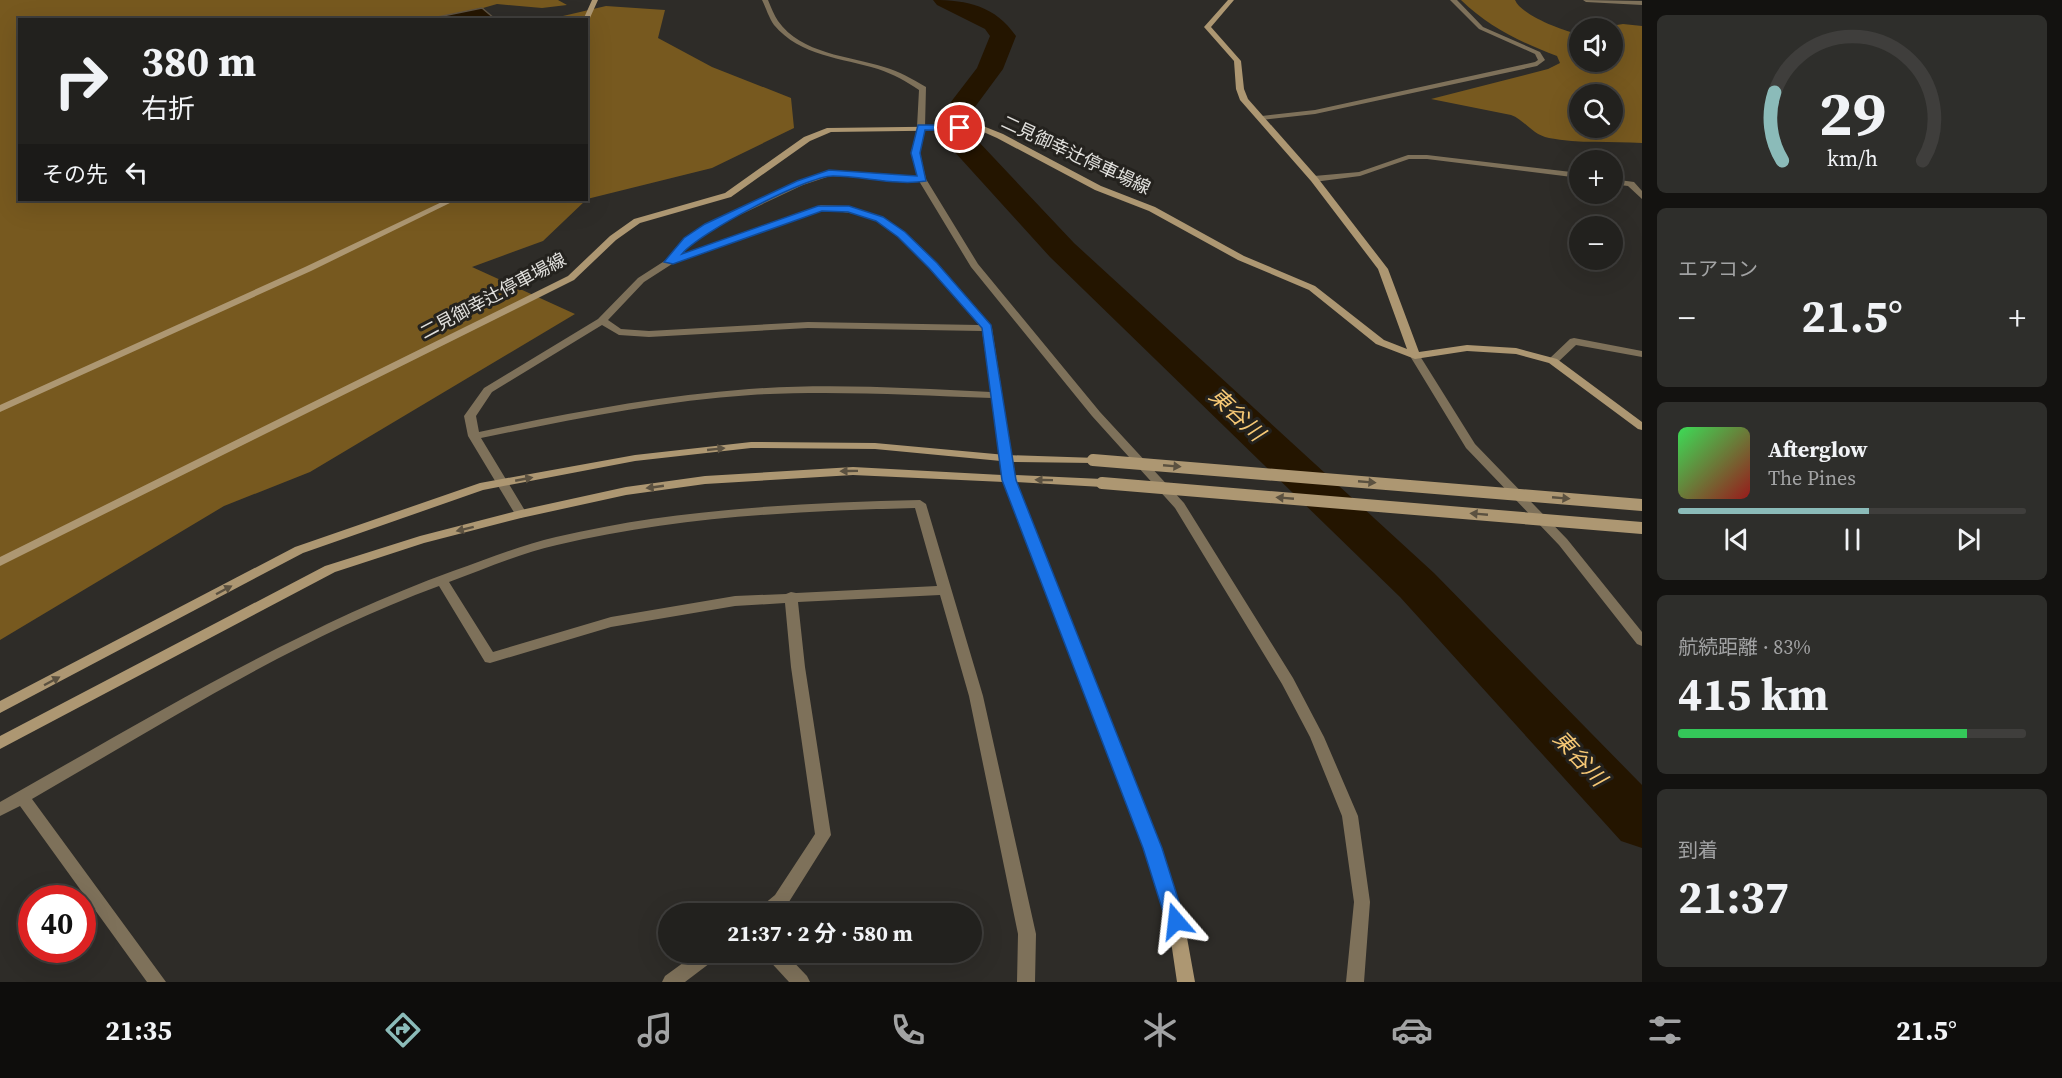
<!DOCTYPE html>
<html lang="ja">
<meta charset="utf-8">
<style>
:root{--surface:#22211e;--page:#2e2e2b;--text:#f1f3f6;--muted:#a2a3a4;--line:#3f3e3c;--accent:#8bbbb9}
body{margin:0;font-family:"Source Serif 4","Noto Sans JP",serif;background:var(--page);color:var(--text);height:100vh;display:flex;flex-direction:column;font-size:22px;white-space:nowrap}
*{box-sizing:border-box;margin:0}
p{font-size:20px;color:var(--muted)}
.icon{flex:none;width:33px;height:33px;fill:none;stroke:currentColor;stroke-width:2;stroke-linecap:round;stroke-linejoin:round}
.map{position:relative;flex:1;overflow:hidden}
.details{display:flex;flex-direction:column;gap:15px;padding:15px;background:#131210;width:420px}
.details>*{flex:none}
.guide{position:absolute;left:18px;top:18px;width:570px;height:183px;border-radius:0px;box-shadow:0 6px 24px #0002,0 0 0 2px var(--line);background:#22211e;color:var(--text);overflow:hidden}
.tools{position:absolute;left:1569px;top:18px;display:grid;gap:12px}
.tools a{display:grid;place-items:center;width:54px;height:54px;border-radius:50%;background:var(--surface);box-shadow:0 6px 24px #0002,0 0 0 2px var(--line);font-size:30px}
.speed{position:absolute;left:18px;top:885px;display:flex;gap:12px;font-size:30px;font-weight:700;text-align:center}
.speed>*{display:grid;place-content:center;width:78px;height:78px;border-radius:50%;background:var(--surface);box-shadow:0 6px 24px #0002,0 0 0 2px var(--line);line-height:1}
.speed .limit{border:9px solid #d22;background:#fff;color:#111}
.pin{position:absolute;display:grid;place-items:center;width:51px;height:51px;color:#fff;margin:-26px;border:3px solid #fff;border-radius:50%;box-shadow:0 2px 6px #0007}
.me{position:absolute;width:66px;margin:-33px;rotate:343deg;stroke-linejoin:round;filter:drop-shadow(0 0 4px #0008)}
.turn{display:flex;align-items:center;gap:21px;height:126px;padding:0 24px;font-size:27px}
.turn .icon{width:78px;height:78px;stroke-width:2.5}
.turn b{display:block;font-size:42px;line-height:51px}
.then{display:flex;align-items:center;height:57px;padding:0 24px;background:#0003;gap:12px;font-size:22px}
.big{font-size:45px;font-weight:700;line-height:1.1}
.details .card{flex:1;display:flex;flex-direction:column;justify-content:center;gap:9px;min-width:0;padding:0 21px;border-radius:9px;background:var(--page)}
.details .dial{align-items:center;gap:0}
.dial svg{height:156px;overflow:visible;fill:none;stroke:var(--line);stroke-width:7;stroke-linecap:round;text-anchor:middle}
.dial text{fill:var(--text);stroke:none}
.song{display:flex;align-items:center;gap:18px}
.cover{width:72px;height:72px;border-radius:9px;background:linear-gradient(135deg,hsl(130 70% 55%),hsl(0 70% 35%))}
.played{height:6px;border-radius:3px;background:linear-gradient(90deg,var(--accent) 55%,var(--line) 55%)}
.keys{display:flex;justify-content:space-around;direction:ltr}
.heat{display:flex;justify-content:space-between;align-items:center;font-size:33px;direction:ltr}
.charge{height:9px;border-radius:4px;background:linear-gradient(90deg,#34c759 83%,var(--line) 0)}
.trip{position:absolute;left:658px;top:903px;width:324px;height:60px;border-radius:30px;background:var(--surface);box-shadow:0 6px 24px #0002,0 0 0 2px var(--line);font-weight:700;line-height:60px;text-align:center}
.menu{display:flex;height:96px;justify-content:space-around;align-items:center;background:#0e0d0c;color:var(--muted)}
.menu .icon{width:42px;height:42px}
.menu .current{color:var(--accent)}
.menu b{font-size:27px;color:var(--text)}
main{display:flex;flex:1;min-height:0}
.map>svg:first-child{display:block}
</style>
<main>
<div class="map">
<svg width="1642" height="982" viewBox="0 0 1642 982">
<rect width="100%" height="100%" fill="#2e2c28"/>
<!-- forest -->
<g fill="#77591f" fill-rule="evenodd">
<path d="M0,0H558L567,5L542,8L497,4L483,8L495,20H20V200H586L543,241L472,267L575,314L310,472L224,506L0,640Z"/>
<path d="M1461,0H1515C1521,15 1563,31 1579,34L1580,62H1612V28H1598L1623,24L1642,26V143C1612,141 1578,144 1549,138C1532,135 1525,120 1511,115L1431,99L1548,69L1560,63L1557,56C1520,42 1489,27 1461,0ZM1580,94H1612V128H1580Z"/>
<path d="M606,6L665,10L658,38L712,67L791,98L794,128L712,168L587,199L586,20L550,19Z"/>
</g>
<!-- water -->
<path fill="#241500" stroke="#5d5242" stroke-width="1.5" d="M482,8L495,19H428Z"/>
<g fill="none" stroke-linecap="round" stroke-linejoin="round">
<!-- river -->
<path fill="#241500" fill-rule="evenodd" d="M933,0C968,0 995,6 1016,36L1003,69L972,111L978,141L1074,243L1434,573L1642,785V848L1621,841L1400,597L1050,257L952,149L948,143L944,111L977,68L990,36L985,29L937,5Z"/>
<!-- street -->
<g fill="#7e715a" fill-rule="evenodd">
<path d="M762,0H768C771,7 774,15 778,21C801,54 849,56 884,67C899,71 912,79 926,87L925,127L920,153L926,179L978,264L1100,412L1184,503L1293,678L1324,737L1358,816L1370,902L1364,982H1346L1354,902L1342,816L1310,737L1282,684L1175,508L1092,416L971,267L919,181L830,176L803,185L712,228L690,243L680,255L821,205L849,206L883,217L904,232L936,263L992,328L1012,458L1010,460H1002L1000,458L992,398C911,395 831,390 751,395C660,401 570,420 481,438L527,514L521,518L515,514L468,436L464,416L484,388L598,319L638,278L666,260L684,239L706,224L797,181L829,171L917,176L912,153L917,127L919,90C906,81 893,74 878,69C842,58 800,56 774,25C769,18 766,8 762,0ZM822,211C841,211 858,213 876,221C909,236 954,296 979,325L808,322L649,331L621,329L608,320L644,282L672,264ZM602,325L619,335L649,337L808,328L982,331L991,392C910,388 830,383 749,389C658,396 568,413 479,432L476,416L492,392Z"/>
<path d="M1450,0H1457L1483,27L1540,52L1545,60L1537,66L1315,114L1262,120L1258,118L1262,116L1315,110L1535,62L1538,60L1535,54L1479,29Z"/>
<path d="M1583,0L1642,1V5L1586,2Z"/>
<path d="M1408,155H1427L1580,173V178L1427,159H1409L1360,176L1314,182L1310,179L1314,176L1359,172Z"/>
<path d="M1612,179L1634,182L1642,191V199L1628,186L1612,184Z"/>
<path d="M1574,338L1642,351V357L1576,345L1557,363H1549L1548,361L1549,359L1570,339Z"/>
<path d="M1415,353L1420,356L1475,444L1567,539L1642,632V646L1637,644L1559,545L1466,448L1410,356Z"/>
<path d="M920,500L926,504L983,696L1036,934L1035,982H1017L1018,934L969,696L940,595L798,602L805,667L831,835L787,905L777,914H756L758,909L775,895L815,834L791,667L785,603L735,606L611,627L490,663L485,662L439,586C295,639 164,723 32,799L166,982H147L20,806L0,816V802C147,719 294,629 453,571C487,559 521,545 556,537C675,509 798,503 920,500ZM915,508L937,586L796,593L791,592L786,594L735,596L611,617L493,652L449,582C485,569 521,553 557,545C674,517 795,511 915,508Z"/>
<path d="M698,952H720L718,957L685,982H662L665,976Z"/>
<path d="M764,952H784L807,976L810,982H789L766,957Z"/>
</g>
<!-- secondary -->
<g fill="#ad9772" fill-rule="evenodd">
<path d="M592,0H598L589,20L586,22V20H583Z"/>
<path d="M1228,0H1234L1211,27L1241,61L1244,89L1248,99L1317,177L1388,269L1419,352L1467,345L1516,348L1557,359L1642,422V430L1638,429L1549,363L1516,354L1467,351L1415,359L1376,344L1309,290L1238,260L1149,211L1095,190L997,138L979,130L831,132L810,141L731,197L640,223L616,240L574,280L0,566V557L568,276L610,236L634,219L725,193L804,137L827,128L983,126L1003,134L1101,186L1155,207L1244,256L1315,286L1384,340L1407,349L1378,269L1311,181L1240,100L1236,89L1234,61L1204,27Z"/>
<path d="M446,200H456L311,271L0,412V405L305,267Z"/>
<path d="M751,442L875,443L1006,455L1097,458L1099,460L1097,462L1093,463L1012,462L1014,475L1102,479L1108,483L1102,487L1016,482L1161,848L1184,921L1195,982H1177L1168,921L1145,848L1004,482L853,475L705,484L626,495L521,518L424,543L335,572L0,749V736L325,566L420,536L521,510L626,487L705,476L853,467L1002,475L1001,461L875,449L751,448L635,461L483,490L303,553L0,713V701L295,547L480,483L635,455Z"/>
</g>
<!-- secondary-bridge -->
<g stroke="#ad9772" stroke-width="12">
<path d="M1093,460L1642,505"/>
<path d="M1102,483L1642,528"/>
</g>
</g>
<!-- one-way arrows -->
<defs><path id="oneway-solid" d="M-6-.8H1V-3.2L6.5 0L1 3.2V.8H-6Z" transform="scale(1.5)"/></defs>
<g fill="#5b5140">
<use href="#oneway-solid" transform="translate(716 449) rotate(-6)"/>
<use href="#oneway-solid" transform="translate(1172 466) rotate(5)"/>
<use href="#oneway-solid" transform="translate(849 471) rotate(179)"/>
<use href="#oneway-solid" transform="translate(524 479) rotate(-11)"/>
<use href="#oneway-solid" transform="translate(1044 480) rotate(-179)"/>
<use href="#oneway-solid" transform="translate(1367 482) rotate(5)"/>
<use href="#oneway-solid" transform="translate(655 487) rotate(172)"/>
<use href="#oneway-solid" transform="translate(1285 498) rotate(-175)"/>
<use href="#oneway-solid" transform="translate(1561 498) rotate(5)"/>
<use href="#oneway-solid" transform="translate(1479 514) rotate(-175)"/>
<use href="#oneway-solid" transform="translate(465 529) rotate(166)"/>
<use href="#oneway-solid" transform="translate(224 590) rotate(-28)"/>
<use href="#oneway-solid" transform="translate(52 681) rotate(-28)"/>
</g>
<!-- route -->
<path fill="#1a73e8" stroke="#114b97" stroke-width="1.5" d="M918,125H960L965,128L960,131L925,130L920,153L926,181C896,186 863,176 833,176C806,176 699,233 682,254L818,206H849L883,217L905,232L937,263L991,325L1016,480L1162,848L1185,921L1182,927L1176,930L1169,927L1166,921L1143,848L1002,480L982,328L929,268L898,237L876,221L848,212L822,211L673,264L664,262L684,238L705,224L797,181L829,170L917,176L911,153Z"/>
<g text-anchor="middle" stroke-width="6" stroke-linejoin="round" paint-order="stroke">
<!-- far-street labels -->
<g font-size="18" fill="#e1e0dd" stroke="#24221e">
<text transform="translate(1076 155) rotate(25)" y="6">二見御幸辻停車場線</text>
<text transform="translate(493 296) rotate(-28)" y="6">二見御幸辻停車場線</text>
</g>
<!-- water labels -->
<g font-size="22" font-style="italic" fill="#f6c875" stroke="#24221e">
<text transform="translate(1237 414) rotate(43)" y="8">東谷川</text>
<text transform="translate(1580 758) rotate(47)" y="8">東谷川</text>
</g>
</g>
</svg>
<div class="tools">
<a><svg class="icon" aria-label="sound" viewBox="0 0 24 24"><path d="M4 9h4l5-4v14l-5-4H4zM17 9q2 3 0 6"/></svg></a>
<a><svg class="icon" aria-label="search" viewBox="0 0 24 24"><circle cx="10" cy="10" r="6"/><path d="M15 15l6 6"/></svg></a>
<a>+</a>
<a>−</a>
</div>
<div class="speed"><div class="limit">40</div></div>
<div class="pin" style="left:960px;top:128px;background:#d93025"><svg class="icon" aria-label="arrive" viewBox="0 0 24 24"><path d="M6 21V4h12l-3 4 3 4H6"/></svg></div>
<svg class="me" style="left:1176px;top:921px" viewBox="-20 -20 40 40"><path d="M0-17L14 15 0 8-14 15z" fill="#1a73e8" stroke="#fff" stroke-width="4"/></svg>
<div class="trip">21:37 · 2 分 · 580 m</div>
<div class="guide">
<div class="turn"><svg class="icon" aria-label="right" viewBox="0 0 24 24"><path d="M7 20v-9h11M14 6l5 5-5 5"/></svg><div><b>380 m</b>右折</div></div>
<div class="then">その先<svg class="icon" aria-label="left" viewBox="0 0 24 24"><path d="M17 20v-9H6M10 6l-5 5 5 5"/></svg></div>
</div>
</div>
<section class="details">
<div class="card dial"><svg viewBox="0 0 100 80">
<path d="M14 69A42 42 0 1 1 86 69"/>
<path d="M14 69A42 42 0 0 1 10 34" stroke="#8bbbb9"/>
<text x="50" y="56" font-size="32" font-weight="700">29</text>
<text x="50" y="72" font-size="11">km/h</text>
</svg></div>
<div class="card"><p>エアコン</p>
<div class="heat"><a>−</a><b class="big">21.5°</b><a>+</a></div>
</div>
<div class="card">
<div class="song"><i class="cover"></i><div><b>Afterglow</b><p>The Pines</p></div></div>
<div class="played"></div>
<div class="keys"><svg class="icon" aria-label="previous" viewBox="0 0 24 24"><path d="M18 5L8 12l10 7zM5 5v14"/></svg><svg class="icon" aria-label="pause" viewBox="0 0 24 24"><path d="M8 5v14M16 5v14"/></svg><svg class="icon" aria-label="next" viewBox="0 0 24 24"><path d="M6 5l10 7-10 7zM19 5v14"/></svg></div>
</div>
<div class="card"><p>航続距離 · 83%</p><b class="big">415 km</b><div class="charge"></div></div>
<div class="card"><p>到着</p><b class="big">21:37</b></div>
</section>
</main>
<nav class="menu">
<b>21:35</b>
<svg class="icon current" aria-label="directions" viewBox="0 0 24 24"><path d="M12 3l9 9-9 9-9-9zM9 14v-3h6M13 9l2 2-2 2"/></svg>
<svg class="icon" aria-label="music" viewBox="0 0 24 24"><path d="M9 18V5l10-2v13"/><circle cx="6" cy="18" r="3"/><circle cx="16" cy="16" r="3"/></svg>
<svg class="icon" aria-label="phone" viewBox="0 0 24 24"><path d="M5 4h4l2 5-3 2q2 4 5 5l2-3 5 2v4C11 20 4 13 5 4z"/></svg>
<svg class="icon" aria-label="climate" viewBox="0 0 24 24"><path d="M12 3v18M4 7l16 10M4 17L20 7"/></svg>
<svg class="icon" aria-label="car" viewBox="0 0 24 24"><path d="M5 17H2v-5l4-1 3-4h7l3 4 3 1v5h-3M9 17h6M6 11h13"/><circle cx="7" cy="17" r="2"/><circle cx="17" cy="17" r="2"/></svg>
<svg class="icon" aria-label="filters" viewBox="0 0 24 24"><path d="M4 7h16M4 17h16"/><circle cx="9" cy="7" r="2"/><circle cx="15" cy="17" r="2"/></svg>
<b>21.5°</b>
</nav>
